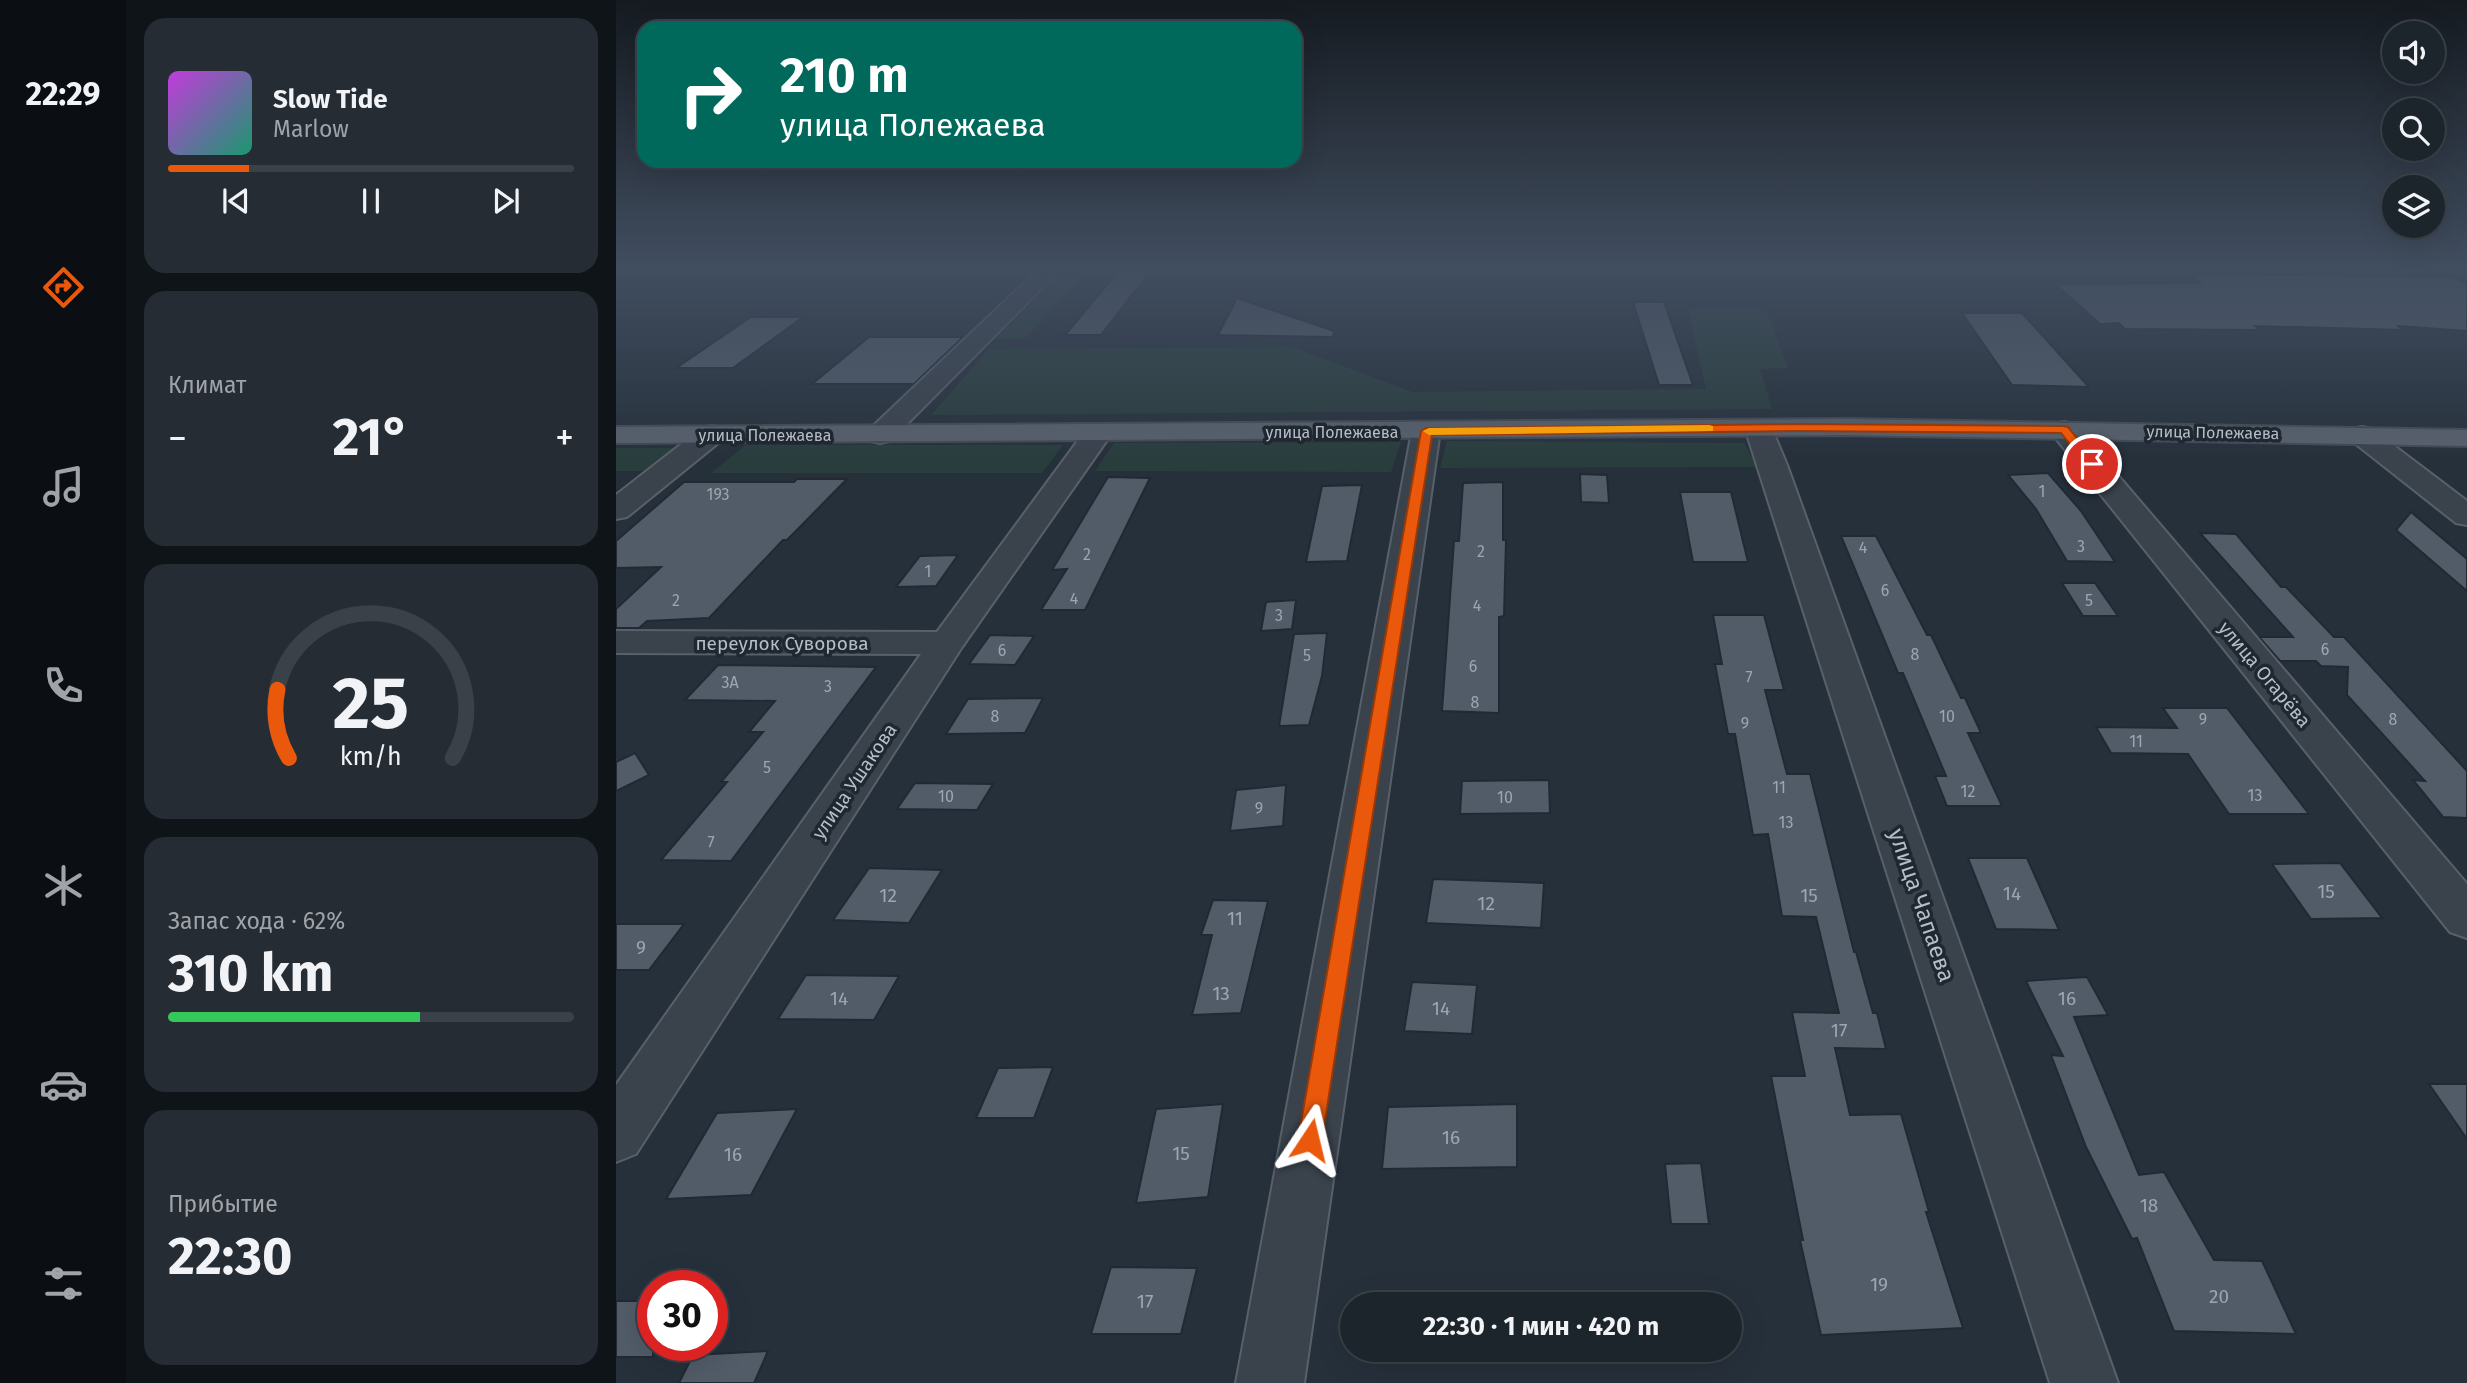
<!DOCTYPE html>
<html lang="ru">
<meta charset="utf-8">
<style>
:root{--surface:#1c242c;--page:#252c34;--text:#f1f3f6;--muted:#a0a4a9;--line:#3a4148;--accent:#ea580c}
body{margin:0;font-family:"Fira Sans",sans-serif;background:var(--page);color:var(--text);height:100vh;display:flex;flex-direction:column;font-size:26px;white-space:nowrap}
*{box-sizing:border-box;margin:0}
p{font-size:23px;color:var(--muted)}
.icon{flex:none;width:38px;height:38px;fill:none;stroke:currentColor;stroke-width:2;stroke-linecap:round;stroke-linejoin:round}
.map{position:relative;flex:1;overflow:hidden}
.panel{display:flex;flex-direction:column;gap:18px;padding:18px;background:#0f1418;width:490px}
.panel>*{flex:none}
.banner{position:absolute;left:21px;top:21px;width:665px;height:147px;border-radius:21px;box-shadow:0 7px 28px #0002,0 0 0 2px var(--line);background:#00695c;color:#fff;overflow:hidden}
.controls{position:absolute;left:1766px;top:21px;display:grid;gap:14px}
.controls a{display:grid;place-items:center;width:63px;height:63px;border-radius:50%;background:var(--surface);box-shadow:0 7px 28px #0002,0 0 0 2px var(--line);font-size:35px}
.speed{position:absolute;left:21px;top:1270px;display:flex;gap:14px;font-size:35px;font-weight:700;text-align:center}
.speed>*{display:grid;place-content:center;width:91px;height:91px;border-radius:50%;background:var(--surface);box-shadow:0 7px 28px #0002,0 0 0 2px var(--line);line-height:1}
.speed .limit{border:10px solid #d22;background:#fff;color:#111}
.pin{position:absolute;display:grid;place-items:center;width:60px;height:60px;color:#fff;margin:-30px;border:4px solid #fff;border-radius:50%;box-shadow:0 2px 7px #0007}
.me{position:absolute;width:77px;margin:-38px;rotate:10deg;stroke-linejoin:round;filter:drop-shadow(0 0 5px #0008)}
.turn{display:flex;align-items:center;gap:24px;height:147px;padding:0 28px;font-size:32px}
.turn .icon{width:91px;height:91px;stroke-width:2.5}
.turn b{display:block;font-size:49px;line-height:60px}
.big{font-size:52px;font-weight:700;line-height:1.1}
.panel .widget{flex:1;display:flex;flex-direction:column;justify-content:center;gap:10px;min-width:0;padding:0 24px;border-radius:21px;background:var(--page)}
.panel .dial{align-items:center;gap:0}
.dial svg{height:182px;overflow:visible;fill:none;stroke:var(--line);stroke-width:7;stroke-linecap:round;text-anchor:middle}
.dial text{fill:var(--text);stroke:none}
.song{display:flex;align-items:center;gap:21px}
.cover{width:84px;height:84px;border-radius:10px;background:linear-gradient(135deg,hsl(290 70% 55%),hsl(160 70% 35%))}
.played{height:7px;border-radius:4px;background:linear-gradient(90deg,var(--accent) 20%,var(--line) 20%)}
.keys{display:flex;justify-content:space-around;direction:ltr}
.heat{display:flex;justify-content:space-between;align-items:center;font-size:38px;direction:ltr}
.charge{height:10px;border-radius:5px;background:linear-gradient(90deg,#34c759 62%,var(--line) 0)}
.trip{position:absolute;left:724px;top:1292px;width:402px;height:70px;border-radius:35px;background:var(--surface);box-shadow:0 7px 28px #0002,0 0 0 2px var(--line);font-weight:700;line-height:70px;text-align:center}
main{display:flex;flex:1;min-height:0}
.tabs{display:flex;flex-direction:column;width:126px;justify-content:space-around;align-items:center;background:#0b0e12;color:var(--muted)}
.tabs .icon{width:49px;height:49px}
.tabs .on{color:var(--accent)}
.tabs b{font-size:32px;color:var(--text)}
.map>svg:first-child{display:block}
</style>
<main>
<nav class="tabs">
<b>22:29</b>
<svg class="icon on" aria-label="directions" viewBox="0 0 24 24"><path d="M12 3l9 9-9 9-9-9zM9 14v-3h6M13 9l2 2-2 2"/></svg>
<svg class="icon" aria-label="music" viewBox="0 0 24 24"><path d="M9 18V5l10-2v13"/><circle cx="6" cy="18" r="3"/><circle cx="16" cy="16" r="3"/></svg>
<svg class="icon" aria-label="phone" viewBox="0 0 24 24"><path d="M5 4h4l2 5-3 2q2 4 5 5l2-3 5 2v4C11 20 4 13 5 4z"/></svg>
<svg class="icon" aria-label="climate" viewBox="0 0 24 24"><path d="M12 3v18M4 7l16 10M4 17L20 7"/></svg>
<svg class="icon" aria-label="car" viewBox="0 0 24 24"><path d="M5 17H2v-5l4-1 3-4h7l3 4 3 1v5h-3M9 17h6M6 11h13"/><circle cx="7" cy="17" r="2"/><circle cx="17" cy="17" r="2"/></svg>
<svg class="icon" aria-label="filters" viewBox="0 0 24 24"><path d="M4 7h16M4 17h16"/><circle cx="9" cy="7" r="2"/><circle cx="15" cy="17" r="2"/></svg>
</nav>
<section class="panel">
<div class="widget">
<div class="song"><i class="cover"></i><div><b>Slow Tide</b><p>Marlow</p></div></div>
<div class="played"></div>
<div class="keys"><svg class="icon" aria-label="previous" viewBox="0 0 24 24"><path d="M18 5L8 12l10 7zM5 5v14"/></svg><svg class="icon" aria-label="pause" viewBox="0 0 24 24"><path d="M8 5v14M16 5v14"/></svg><svg class="icon" aria-label="next" viewBox="0 0 24 24"><path d="M6 5l10 7-10 7zM19 5v14"/></svg></div>
</div>
<div class="widget"><p>Климат</p>
<div class="heat"><a>−</a><b class="big">21°</b><a>+</a></div>
</div>
<div class="widget dial"><svg viewBox="0 0 100 80">
<path d="M14 69A42 42 0 1 1 86 69"/>
<path d="M14 69A42 42 0 0 1 9 39" stroke="#ea580c"/>
<text x="50" y="56" font-size="32" font-weight="700">25</text>
<text x="50" y="72" font-size="11">km/h</text>
</svg></div>
<div class="widget"><p>Запас хода · 62%</p><b class="big">310 km</b><div class="charge"></div></div>
<div class="widget"><p>Прибытие</p><b class="big">22:30</b></div>
</section>
<div class="map">
<svg width="1851" height="1383" viewBox="0 0 1851 1383">
<rect width="100%" height="100%" fill="#26303b"/>
<!-- green -->
<g fill="#293d3d">
<path d="M450,268H475L408,339H380Z"/>
<path d="M1072,309H1150L1172,368L1144,369L1156,409L315,415L373,349L676,347L796,392L1090,389Z"/>
<path d="M831,441L1128,443L1141,467L824,468Z"/>
<path d="M785,442L775,472L479,471L498,443Z"/>
<path d="M130,445H447L426,473H95Z"/>
<path d="M0,448H64L33,471H0Z"/>
</g>
<!-- building -->
<g fill="#525c69" stroke="#212933" stroke-width="2">
<path d="M505,268H537L485,335H449Z"/>
<path d="M1572,274L1837,277L1851,284V331L1781,326L1788,330L1639,326L1644,330L1509,329L1503,323L1484,324L1439,284L1584,283Z"/>
<path d="M621,298L718,331L717,337L602,335Z"/>
<path d="M1017,302H1048L1077,385H1043Z"/>
<path d="M1346,313H1406L1473,387L1396,385Z"/>
<path d="M135,317H187L117,368H60Z"/>
<path d="M253,337H347L298,384H196Z"/>
<path d="M1432,473L1465,511L1499,562L1451,561L1420,509L1392,475Z"/>
<path d="M964,474L991,475L993,503L965,502Z"/>
<path d="M492,477L534,478L469,610H425L451,569L436,570Z"/>
<path d="M181,479H231L171,540H167L93,618L31,621L23,628H0V609L45,567L0,568V541L68,482H178Z"/>
<path d="M887,482V540H890L888,616L883,617V713L826,711L838,541H843L847,483Z"/>
<path d="M746,485L731,561L690,562L706,486Z"/>
<path d="M1064,492H1115L1132,562H1077Z"/>
<path d="M1795,512L1851,559V591L1780,530Z"/>
<path d="M1584,533L1620,534L1665,587H1670L1718,637H1728L1851,771V818L1827,817L1797,780L1809,781L1731,695L1732,667L1705,666L1700,661H1664L1643,637H1677Z"/>
<path d="M1225,536H1260L1311,635H1315L1345,698H1349L1365,733H1352L1386,806H1331L1319,776H1330L1287,673H1282Z"/>
<path d="M342,555L320,586L280,587L304,556Z"/>
<path d="M1446,583H1479L1502,616H1467Z"/>
<path d="M680,600L676,629L645,631L650,602Z"/>
<path d="M1097,615H1148L1168,690H1149L1171,774H1194L1238,952H1240L1257,1013H1261L1270,1049L1219,1048L1234,1115L1285,1114L1313,1212H1310L1347,1328L1205,1335L1184,1240H1187L1155,1076H1189L1176,1012L1223,1013L1200,917L1166,916L1152,834L1137,835L1119,734H1112L1099,664H1106Z"/>
<path d="M711,633L706,676L693,725L663,726L678,634Z"/>
<path d="M374,635L418,636L399,665L353,664Z"/>
<path d="M102,665L260,667L115,861L45,860L111,782H105L147,732H133L159,701L69,700Z"/>
<path d="M427,698L409,733L330,734L352,699Z"/>
<path d="M1547,708H1611L1693,814H1613L1572,754L1495,753L1480,727L1561,728Z"/>
<path d="M19,753L33,775L0,791V762Z"/>
<path d="M933,780L934,813L844,814L846,781Z"/>
<path d="M299,783L377,784L361,810L281,809Z"/>
<path d="M670,785L667,826L614,831L620,790Z"/>
<path d="M1352,858H1411L1443,930L1380,929Z"/>
<path d="M1724,863L1766,918L1695,919L1656,864Z"/>
<path d="M253,868L326,870L293,923L217,920Z"/>
<path d="M817,879L928,883L925,928L810,923Z"/>
<path d="M597,900L652,901L625,1013L576,1015L596,935H585Z"/>
<path d="M0,924H68L33,970H0Z"/>
<path d="M190,975L283,976L258,1020L162,1019Z"/>
<path d="M1471,977L1492,1015L1458,1017L1523,1175L1548,1172L1598,1260L1646,1261L1680,1334L1558,1331L1521,1238L1516,1239L1470,1147L1435,1055L1447,1056L1410,981Z"/>
<path d="M796,982L861,985L856,1034L788,1031Z"/>
<path d="M437,1067L418,1118H360L382,1068Z"/>
<path d="M1813,1084H1851V1139Z"/>
<path d="M607,1104L592,1197L520,1203L540,1109Z"/>
<path d="M901,1104V1167L766,1169L772,1107Z"/>
<path d="M181,1109L135,1195L50,1199L101,1113Z"/>
<path d="M1085,1163L1093,1224H1055L1049,1164Z"/>
<path d="M495,1267L581,1268L565,1334H475Z"/>
<rect x="0" y="1301" width="37" height="56"/>
<path d="M152,1351L138,1383H63L77,1355Z"/>
</g>
<g fill="none" stroke-linecap="round" stroke-linejoin="round">
<!-- minor casing -->
<g stroke="#58606a" stroke-width="4">
<g id="minor">
<path d="M424,268H446L274,441L264,443L254,441L250,435L254,429Z"/>
<path d="M1143,420L1153,422L1171,465L1502,1383H1434L1129,428L1133,422Z"/>
<path d="M1448,422L1458,424L1851,884V938L1834,932L1438,436L1434,430L1438,424Z"/>
<path d="M810,423L820,425L824,431L688,1383H620L796,431L800,425Z"/>
<path d="M482,425L492,427L496,433L346,647L20,1154L0,1162V1085L305,654L0,653V631L321,632L472,427Z"/>
<path d="M96,426L106,428L110,434L106,440L11,517L0,519V495L86,428Z"/>
<path d="M1746,427L1756,429L1851,501V525L1840,523L1736,441L1732,435L1736,429Z"/>
</g>
</g>
<!-- major casing -->
<g stroke="#434b55" stroke-width="4">
<path id="major" d="M1228,419L1851,430V446L1228,435L0,443V427Z"/>
</g>
<!-- minor -->
<use href="#minor" fill="#3a424c" fill-rule="evenodd"/>
<!-- major -->
<use href="#major" fill="#58616c" fill-rule="evenodd"/>
</g>
<!-- sky -->
<linearGradient id="sky" x2="0" y2="1"><stop stop-color="#151a20"/><stop offset="0.58" stop-color="#414e60"/><stop offset="1" stop-color="#414e60" stop-opacity="0"/></linearGradient>
<rect width="1851" height="462" fill="url(#sky)"/>
<!-- route -->
<path fill="#ea580c" stroke="#983908" stroke-width="2" d="M1178,424L1448,426L1452,427L1482,464L1472,467L1445,433L1178,431L816,435L706,1140L702,1149L694,1152L685,1149L682,1140L805,431L810,428Z"/>
<!-- slow -->
<path fill="#f59e0b" d="M1093,425L1097,426V431L813,435L807,431L813,428Z"/>
<g text-anchor="middle" stroke-width="7" stroke-linejoin="round" paint-order="stroke">
<!-- far-street labels -->
<g font-size="16" fill="#b6bdc7" stroke="#1f2731">
<text x="716" y="438">улица Полежаева</text>
<text transform="translate(1597 432) rotate(1)" y="6">улица Полежаева</text>
<text x="149" y="441">улица Полежаева</text>
</g>
<!-- number labels -->
<g font-size="16" fill="#9da5b0">
<text x="1426" y="497">1</text>
<text x="102" y="500">193</text>
<text x="1465" y="552">3</text>
<text x="1247" y="553">4</text>
<text x="865" y="557">2</text>
<text x="471" y="560">2</text>
<text x="312" y="577">1</text>
<text x="1269" y="596">6</text>
<text x="458" y="604">4</text>
<text x="60" y="606">2</text>
<text x="1473" y="606">5</text>
<text x="861" y="611">4</text>
<text x="663" y="621">3</text>
<text x="1709" y="655">6</text>
<text x="386" y="656">6</text>
<text x="1299" y="660">8</text>
<text x="691" y="661">5</text>
<text x="857" y="672">6</text>
<text x="1133" y="683">7</text>
<text x="114" y="688">3А</text>
<text x="212" y="692">3</text>
<text x="859" y="708">8</text>
<text x="379" y="722">8</text>
<text x="1331" y="722">10</text>
<text x="1587" y="725">9</text>
<text x="1777" y="725">8</text>
<text x="1129" y="729">9</text>
<text x="1520" y="747">11</text>
<text x="151" y="773">5</text>
<text x="1163" y="793">11</text>
<text x="1352" y="797">12</text>
<text x="1639" y="801">13</text>
<text x="330" y="802">10</text>
<text x="889" y="803">10</text>
<text x="643" y="814">9</text>
<text x="1170" y="828">13</text>
<text x="95" y="848">7</text>
</g>
<!-- street labels -->
<g font-size="19" fill="#b6bdc7" stroke="#1f2731">
<text x="166" y="650">переулок Суворова</text>
<text transform="translate(1649 674) rotate(50)" y="7">улица Огарёва</text>
<text transform="translate(238 781) rotate(-56)" y="7">улица Ушакова</text>
</g>
<!-- near-number labels -->
<g font-size="19" fill="#9da5b0">
<text x="1710" y="898">15</text>
<text x="1396" y="900">14</text>
<text x="272" y="902">12</text>
<text x="1193" y="902">15</text>
<text x="870" y="910">12</text>
<text x="619" y="925">11</text>
<text x="25" y="954">9</text>
<text x="605" y="1000">13</text>
<text x="223" y="1005">14</text>
<text x="1451" y="1005">16</text>
<text x="825" y="1015">14</text>
<text x="1223" y="1037">17</text>
<text x="835" y="1144">16</text>
<text x="565" y="1160">15</text>
<text x="117" y="1161">16</text>
<text x="1533" y="1212">18</text>
<text x="1263" y="1291">19</text>
<text x="1603" y="1303">20</text>
<text x="529" y="1308">17</text>
</g>
<!-- near-street labels -->
<g font-size="23" fill="#b6bdc7" stroke="#1f2731">
<text transform="translate(1306 905) rotate(71)" y="8">улица Чапаева</text>
</g>
</g>
</svg>
<div class="controls">
<a><svg class="icon" aria-label="sound" viewBox="0 0 24 24"><path d="M4 9h4l5-4v14l-5-4H4zM17 9q2 3 0 6"/></svg></a>
<a><svg class="icon" aria-label="search" viewBox="0 0 24 24"><circle cx="10" cy="10" r="6"/><path d="M15 15l6 6"/></svg></a>
<a><svg class="icon" aria-label="layers" viewBox="0 0 24 24"><path d="M12 4l9 5-9 5-9-5zM3 14l9 5 9-5"/></svg></a>
</div>
<div class="speed"><div class="limit">30</div></div>
<div class="pin" style="left:1476px;top:464px;background:#d93025"><svg class="icon" aria-label="arrive" viewBox="0 0 24 24"><path d="M6 21V4h12l-3 4 3 4H6"/></svg></div>
<svg class="me" style="left:694px;top:1140px" viewBox="-20 -20 40 40"><path d="M0-17L14 15 0 8-14 15z" fill="#ea580c" stroke="#fff" stroke-width="4"/></svg>
<div class="trip">22:30 · 1 мин · 420 m</div>
<div class="banner">
<div class="turn"><svg class="icon" aria-label="right" viewBox="0 0 24 24"><path d="M7 20v-9h11M14 6l5 5-5 5"/></svg><div><b>210 m</b>улица Полежаева</div></div>
</div>
</div>
</main>
